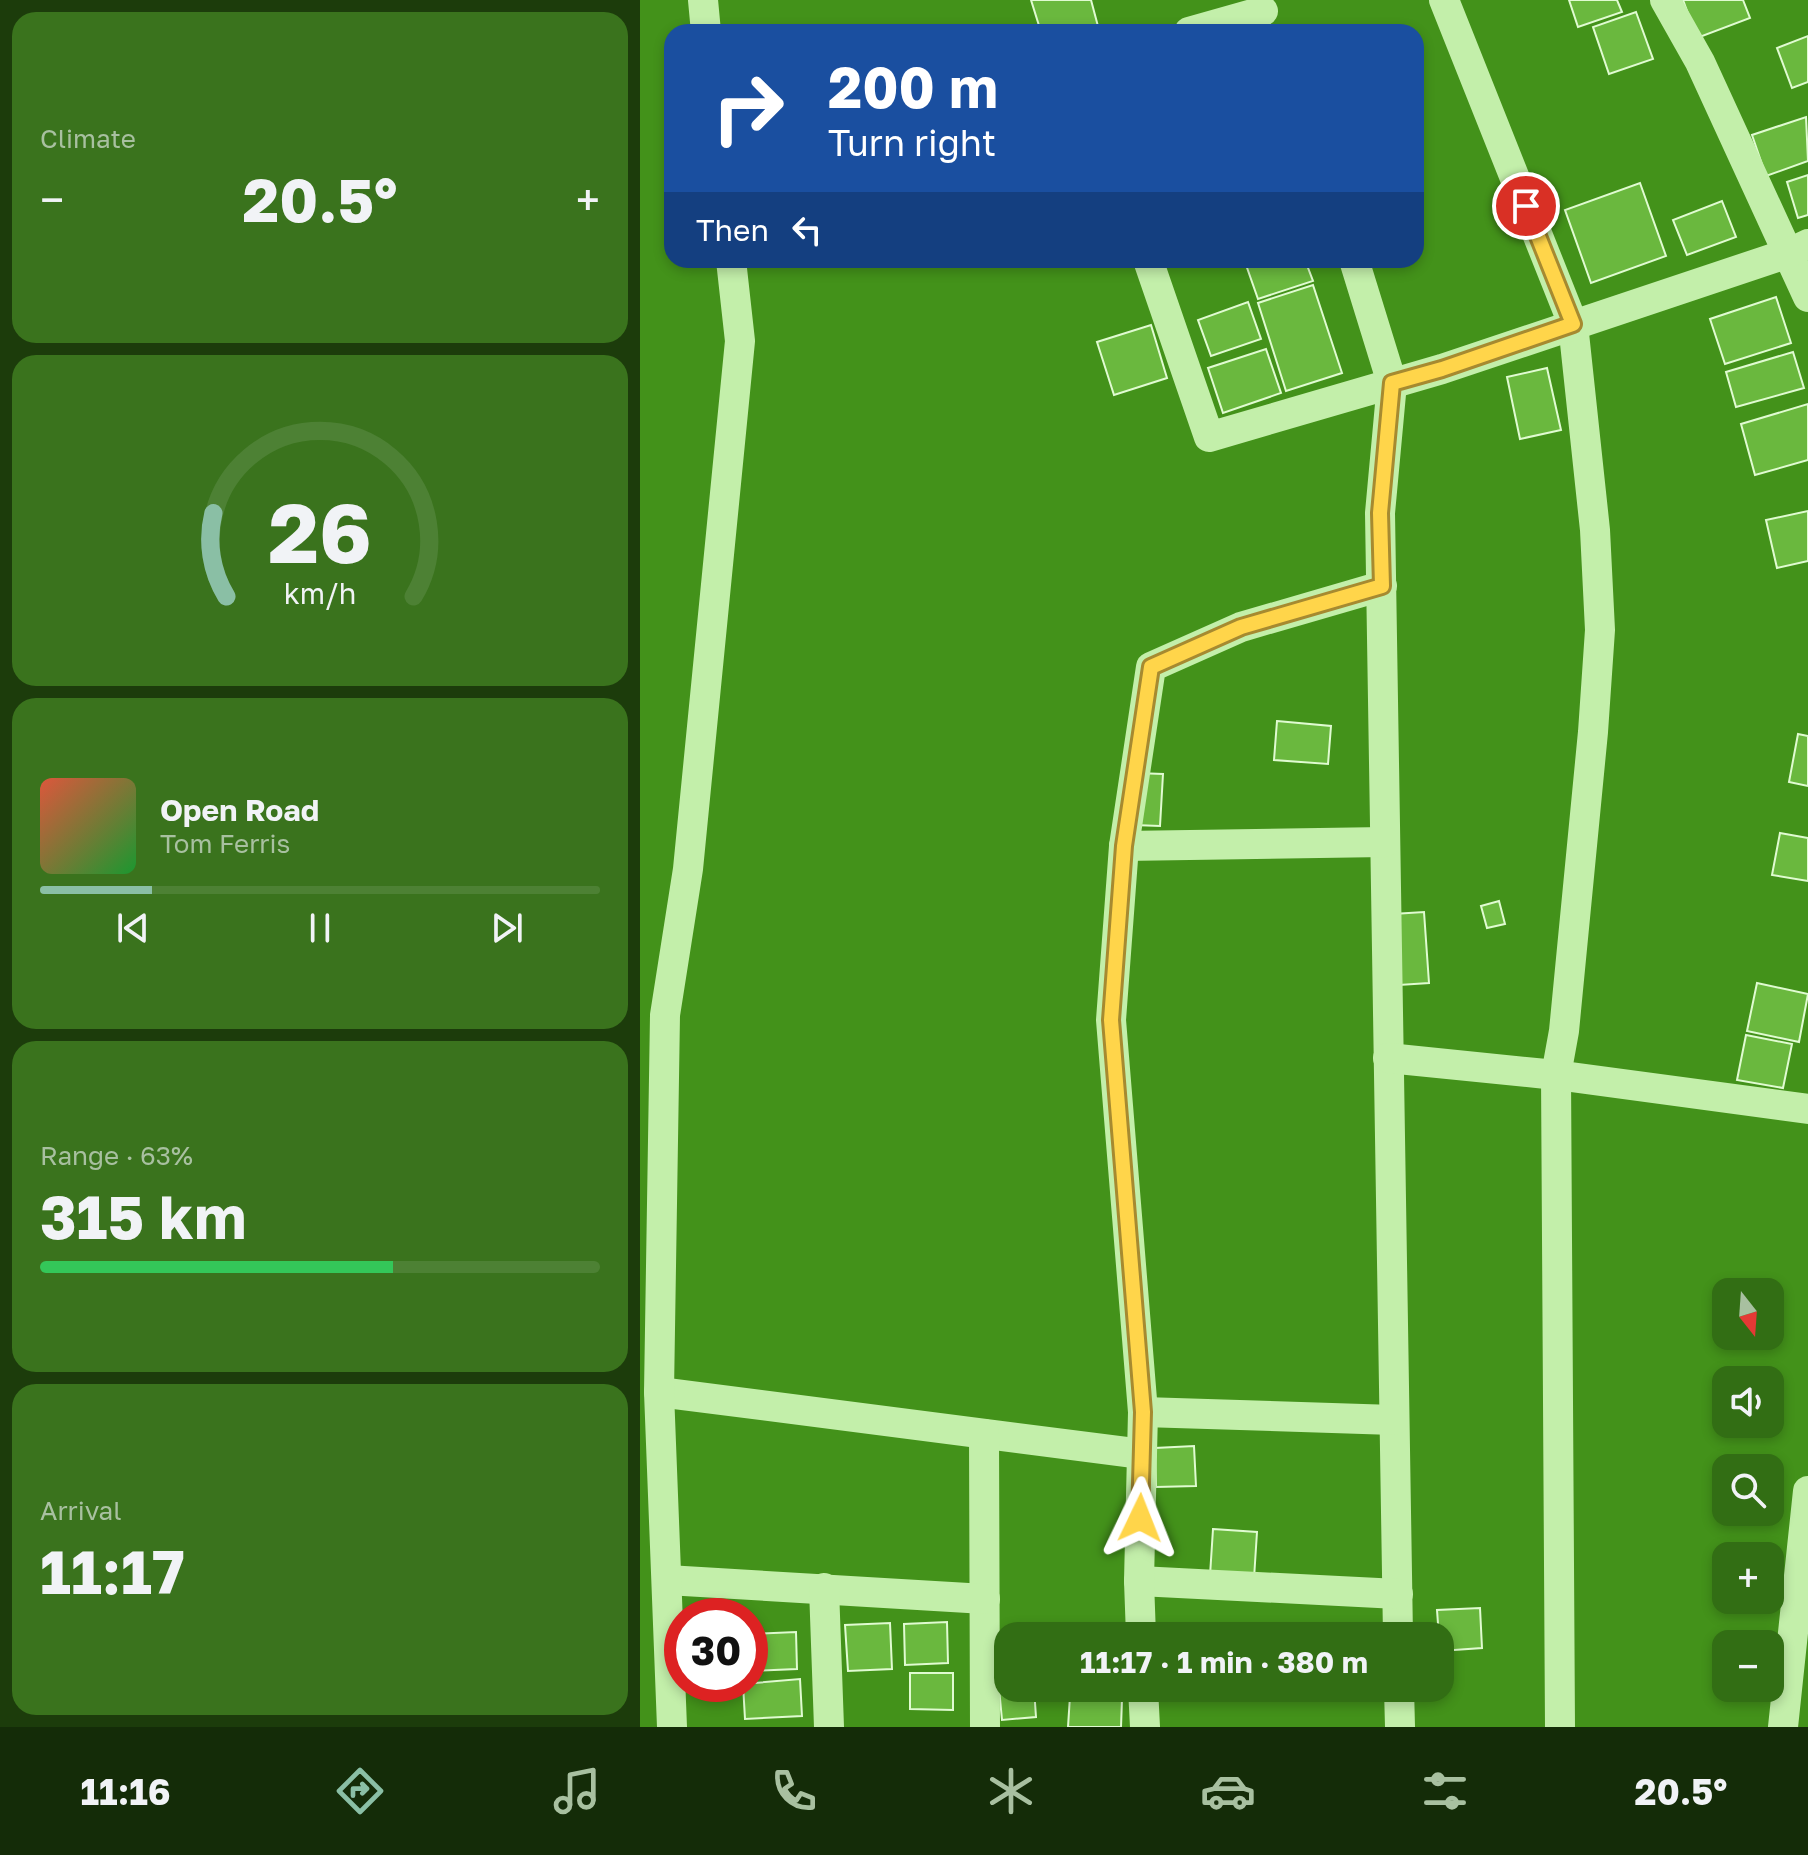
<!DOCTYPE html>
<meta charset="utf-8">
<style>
:root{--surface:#326e14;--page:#3a731d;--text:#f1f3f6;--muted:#a8c0a0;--line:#4d8134;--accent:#8abfa5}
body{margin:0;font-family:"Golos Text",sans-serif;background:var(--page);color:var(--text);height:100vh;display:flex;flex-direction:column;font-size:30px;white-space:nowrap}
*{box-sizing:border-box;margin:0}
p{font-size:26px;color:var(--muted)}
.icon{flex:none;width:44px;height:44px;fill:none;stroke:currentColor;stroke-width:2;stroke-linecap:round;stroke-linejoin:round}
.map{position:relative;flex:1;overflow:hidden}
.side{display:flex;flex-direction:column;gap:12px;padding:12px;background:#1c3c0b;width:640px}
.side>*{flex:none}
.banner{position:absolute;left:24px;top:24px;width:760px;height:244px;border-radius:24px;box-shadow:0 4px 12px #0003;background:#1a4fa0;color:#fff;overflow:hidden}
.needle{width:52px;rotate:163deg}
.controls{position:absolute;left:1072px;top:1278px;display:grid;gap:16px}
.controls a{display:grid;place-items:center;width:72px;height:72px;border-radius:16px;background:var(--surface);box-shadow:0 4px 12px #0003;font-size:40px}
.speed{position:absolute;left:24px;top:1598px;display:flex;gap:16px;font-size:40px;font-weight:700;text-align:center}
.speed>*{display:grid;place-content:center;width:104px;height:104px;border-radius:50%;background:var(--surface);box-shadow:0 4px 12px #0003;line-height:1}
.speed .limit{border:12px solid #d22;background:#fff;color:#111}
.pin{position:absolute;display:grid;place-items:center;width:68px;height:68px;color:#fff;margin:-34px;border:4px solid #fff;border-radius:50%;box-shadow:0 2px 8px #0007}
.me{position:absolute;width:88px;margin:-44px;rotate:2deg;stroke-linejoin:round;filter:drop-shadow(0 0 6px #0008)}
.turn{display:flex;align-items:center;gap:28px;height:168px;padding:0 32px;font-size:36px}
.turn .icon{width:104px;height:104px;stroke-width:2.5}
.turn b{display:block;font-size:56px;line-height:68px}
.then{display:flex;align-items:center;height:76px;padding:0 32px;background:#0003;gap:16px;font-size:30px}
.big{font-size:60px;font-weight:700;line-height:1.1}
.side .widget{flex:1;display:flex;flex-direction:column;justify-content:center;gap:12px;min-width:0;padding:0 28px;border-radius:24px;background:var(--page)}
.side .dial{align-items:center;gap:0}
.dial svg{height:208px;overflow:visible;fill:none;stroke:var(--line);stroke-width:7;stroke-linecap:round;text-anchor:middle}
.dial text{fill:var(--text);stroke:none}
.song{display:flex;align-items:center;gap:24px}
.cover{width:96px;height:96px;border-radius:12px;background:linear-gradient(135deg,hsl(10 70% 55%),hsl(130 70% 35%))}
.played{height:8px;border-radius:4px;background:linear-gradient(90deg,var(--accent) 20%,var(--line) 20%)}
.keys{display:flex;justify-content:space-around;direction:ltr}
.heat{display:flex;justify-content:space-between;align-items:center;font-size:44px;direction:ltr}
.charge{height:12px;border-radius:6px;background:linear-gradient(90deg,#34c759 63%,var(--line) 0)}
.trip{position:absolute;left:354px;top:1622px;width:460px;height:80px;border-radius:24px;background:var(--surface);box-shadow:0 4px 12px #0003;font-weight:700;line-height:80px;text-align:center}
.menu{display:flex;height:128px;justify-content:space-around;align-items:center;background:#142c08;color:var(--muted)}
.menu .icon{width:56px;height:56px}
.menu .on{color:var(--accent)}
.menu b{font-size:36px;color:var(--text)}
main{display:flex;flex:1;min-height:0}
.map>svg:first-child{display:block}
</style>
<main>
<section class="side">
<div class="widget"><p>Climate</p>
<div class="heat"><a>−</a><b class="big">20.5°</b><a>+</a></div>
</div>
<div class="widget dial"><svg viewBox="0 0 100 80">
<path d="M14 69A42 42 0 1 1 86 69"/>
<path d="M14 69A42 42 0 0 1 9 37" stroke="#8abfa5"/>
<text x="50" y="56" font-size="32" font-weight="700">26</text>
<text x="50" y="72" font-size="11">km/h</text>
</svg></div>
<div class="widget">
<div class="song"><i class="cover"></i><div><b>Open Road</b><p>Tom Ferris</p></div></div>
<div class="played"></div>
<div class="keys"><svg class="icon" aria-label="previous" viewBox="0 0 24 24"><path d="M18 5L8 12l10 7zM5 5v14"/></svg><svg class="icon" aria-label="pause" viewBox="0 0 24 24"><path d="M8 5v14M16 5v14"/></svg><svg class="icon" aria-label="next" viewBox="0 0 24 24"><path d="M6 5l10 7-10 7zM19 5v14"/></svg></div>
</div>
<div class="widget"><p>Range · 63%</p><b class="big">315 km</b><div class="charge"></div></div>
<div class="widget"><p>Arrival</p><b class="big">11:17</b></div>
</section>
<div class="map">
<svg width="1168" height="1727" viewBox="0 0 1168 1727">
<rect width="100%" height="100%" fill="#43921a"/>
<!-- building -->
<g fill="#6ab83e" stroke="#e0fbd1" stroke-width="2">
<path d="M391,0H451L459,30L401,32Z"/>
<path d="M929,0H977L982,12L938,27Z"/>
<path d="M1043,0H1103L1110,18L1057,38Z"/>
<path d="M996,12L1013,59L969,74L953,27Z"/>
<path d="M1168,36V82L1152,88L1137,48Z"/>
<path d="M1166,117L1168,161L1126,176L1112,135Z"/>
<path d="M1168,175V215L1158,218L1147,182Z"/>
<path d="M1000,183L1026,256L951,283L925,210Z"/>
<path d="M1082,201L1096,237L1047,255L1033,220Z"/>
<path d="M612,260H665L673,281L618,299L605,262Z"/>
<path d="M673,285L702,373L646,391L618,303Z"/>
<path d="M1136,297L1151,343L1085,364L1070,319Z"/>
<path d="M608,302L621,339L571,356L558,320Z"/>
<path d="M511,325L527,378L474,395L457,342Z"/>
<path d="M626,349L641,393L583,413L568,368Z"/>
<path d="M1153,352L1164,388L1096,407L1086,372Z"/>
<path d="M907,368L921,430L880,439L867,377Z"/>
<path d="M1168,404V460L1115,475L1101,424Z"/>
<path d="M1168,511V561L1137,568L1126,520Z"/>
<path d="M637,721L691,726L688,764L634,760Z"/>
<path d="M1158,734L1168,736V786L1149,782Z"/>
<path d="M496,773L523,774L520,826L494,825Z"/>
<path d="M1140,833L1168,838V881L1132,875Z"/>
<path d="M859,901L865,924L847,928L841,906Z"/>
<path d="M784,912L789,983L759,985L753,914Z"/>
<path d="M1117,983L1168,994L1159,1042L1107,1031Z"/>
<path d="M1106,1035L1152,1044L1143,1088L1097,1080Z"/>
<path d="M554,1446L556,1486L516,1487L515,1448Z"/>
<path d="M573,1529L617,1532L613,1594L569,1591Z"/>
<path d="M840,1608L842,1648L800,1651L797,1610Z"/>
<path d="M307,1622L308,1663L265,1665L264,1624Z"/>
<path d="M250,1623L252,1669L208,1671L205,1625Z"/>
<path d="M156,1632L157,1669L110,1671V1634Z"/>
<path d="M270,1673H313V1710L270,1709Z"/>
<path d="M368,1676V1688H394L396,1717L362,1720L358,1677Z"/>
<path d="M160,1679L162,1716L105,1719L103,1684Z"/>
<path d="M430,1696L482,1699L481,1727H428Z"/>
</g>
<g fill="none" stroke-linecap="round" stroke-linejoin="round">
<!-- minor -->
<g stroke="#c3efaa" stroke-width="30">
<path d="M63,0L66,32"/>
<path d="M804,0L933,324L955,530L960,630L953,732L924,1031L916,1075L920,1727"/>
<path d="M1025,0L1060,62L1168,297"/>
<path d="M549,32L623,11"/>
<path d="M508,260L569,437L802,369L1149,253L1168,244"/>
<path d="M714,260L752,383L740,513L758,1636"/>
<path d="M484,846L745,842"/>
<path d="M748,1058L916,1075L1168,1109"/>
<path d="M19,1392L502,1454"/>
<path d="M503,1412L754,1420"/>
<path d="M344,1434L345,1727"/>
<path d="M27,1580L345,1599"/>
<path d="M499,1581L758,1594"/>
<path d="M184,1588L189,1727"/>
<path d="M501,1636L499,1581L503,1412L471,1020L484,846L511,667L601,627L742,586"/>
<path d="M503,1688L505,1727"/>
<path d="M759,1688L760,1727"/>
<path d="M32,1727L19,1392L25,1015L48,869L100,341L91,260"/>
<path d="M1143,1727L1168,1491"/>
</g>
</g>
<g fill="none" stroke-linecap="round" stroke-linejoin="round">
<!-- route casing -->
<g stroke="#a68a30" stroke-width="20">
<path id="route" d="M500,1518L503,1412L471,1020L484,846L511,667L601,627L742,586L740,513L752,383L802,369L933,324L886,206"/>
</g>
<!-- route -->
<use href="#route" stroke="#ffd54a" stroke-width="14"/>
</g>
</svg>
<div class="controls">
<a><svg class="needle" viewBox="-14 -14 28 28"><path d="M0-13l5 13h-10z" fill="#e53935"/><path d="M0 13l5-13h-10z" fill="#a8c0a0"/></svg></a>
<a><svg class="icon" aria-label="sound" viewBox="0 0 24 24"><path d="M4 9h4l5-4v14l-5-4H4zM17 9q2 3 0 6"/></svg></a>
<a><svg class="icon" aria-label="search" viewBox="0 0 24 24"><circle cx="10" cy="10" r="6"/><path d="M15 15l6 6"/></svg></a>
<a>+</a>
<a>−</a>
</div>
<div class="speed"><div class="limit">30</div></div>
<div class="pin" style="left:886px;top:206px;background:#d93025"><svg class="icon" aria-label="arrive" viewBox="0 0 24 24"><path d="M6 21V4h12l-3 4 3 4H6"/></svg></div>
<svg class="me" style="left:500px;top:1518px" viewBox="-20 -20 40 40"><path d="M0-17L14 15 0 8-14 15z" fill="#ffd54a" stroke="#fff" stroke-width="4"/></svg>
<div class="trip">11:17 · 1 min · 380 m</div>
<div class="banner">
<div class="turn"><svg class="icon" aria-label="right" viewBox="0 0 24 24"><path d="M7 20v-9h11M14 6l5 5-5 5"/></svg><div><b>200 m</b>Turn right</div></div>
<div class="then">Then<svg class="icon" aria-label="left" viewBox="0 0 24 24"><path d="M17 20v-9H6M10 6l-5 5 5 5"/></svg></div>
</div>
</div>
</main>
<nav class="menu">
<b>11:16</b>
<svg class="icon on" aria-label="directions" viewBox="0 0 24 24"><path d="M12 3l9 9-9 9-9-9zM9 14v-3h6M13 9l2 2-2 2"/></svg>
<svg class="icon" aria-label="music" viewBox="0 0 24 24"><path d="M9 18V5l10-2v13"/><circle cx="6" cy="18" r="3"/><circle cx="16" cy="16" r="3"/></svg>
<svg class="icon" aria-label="phone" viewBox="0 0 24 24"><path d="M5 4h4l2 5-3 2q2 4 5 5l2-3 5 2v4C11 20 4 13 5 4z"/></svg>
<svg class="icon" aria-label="climate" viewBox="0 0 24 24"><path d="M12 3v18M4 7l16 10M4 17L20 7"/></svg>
<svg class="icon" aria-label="car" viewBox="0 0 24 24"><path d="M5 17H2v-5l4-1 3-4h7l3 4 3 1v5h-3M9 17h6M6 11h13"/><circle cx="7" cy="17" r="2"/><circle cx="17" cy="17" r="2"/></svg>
<svg class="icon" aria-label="filters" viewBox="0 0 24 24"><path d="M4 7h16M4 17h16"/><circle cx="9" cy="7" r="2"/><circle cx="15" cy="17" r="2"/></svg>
<b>20.5°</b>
</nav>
